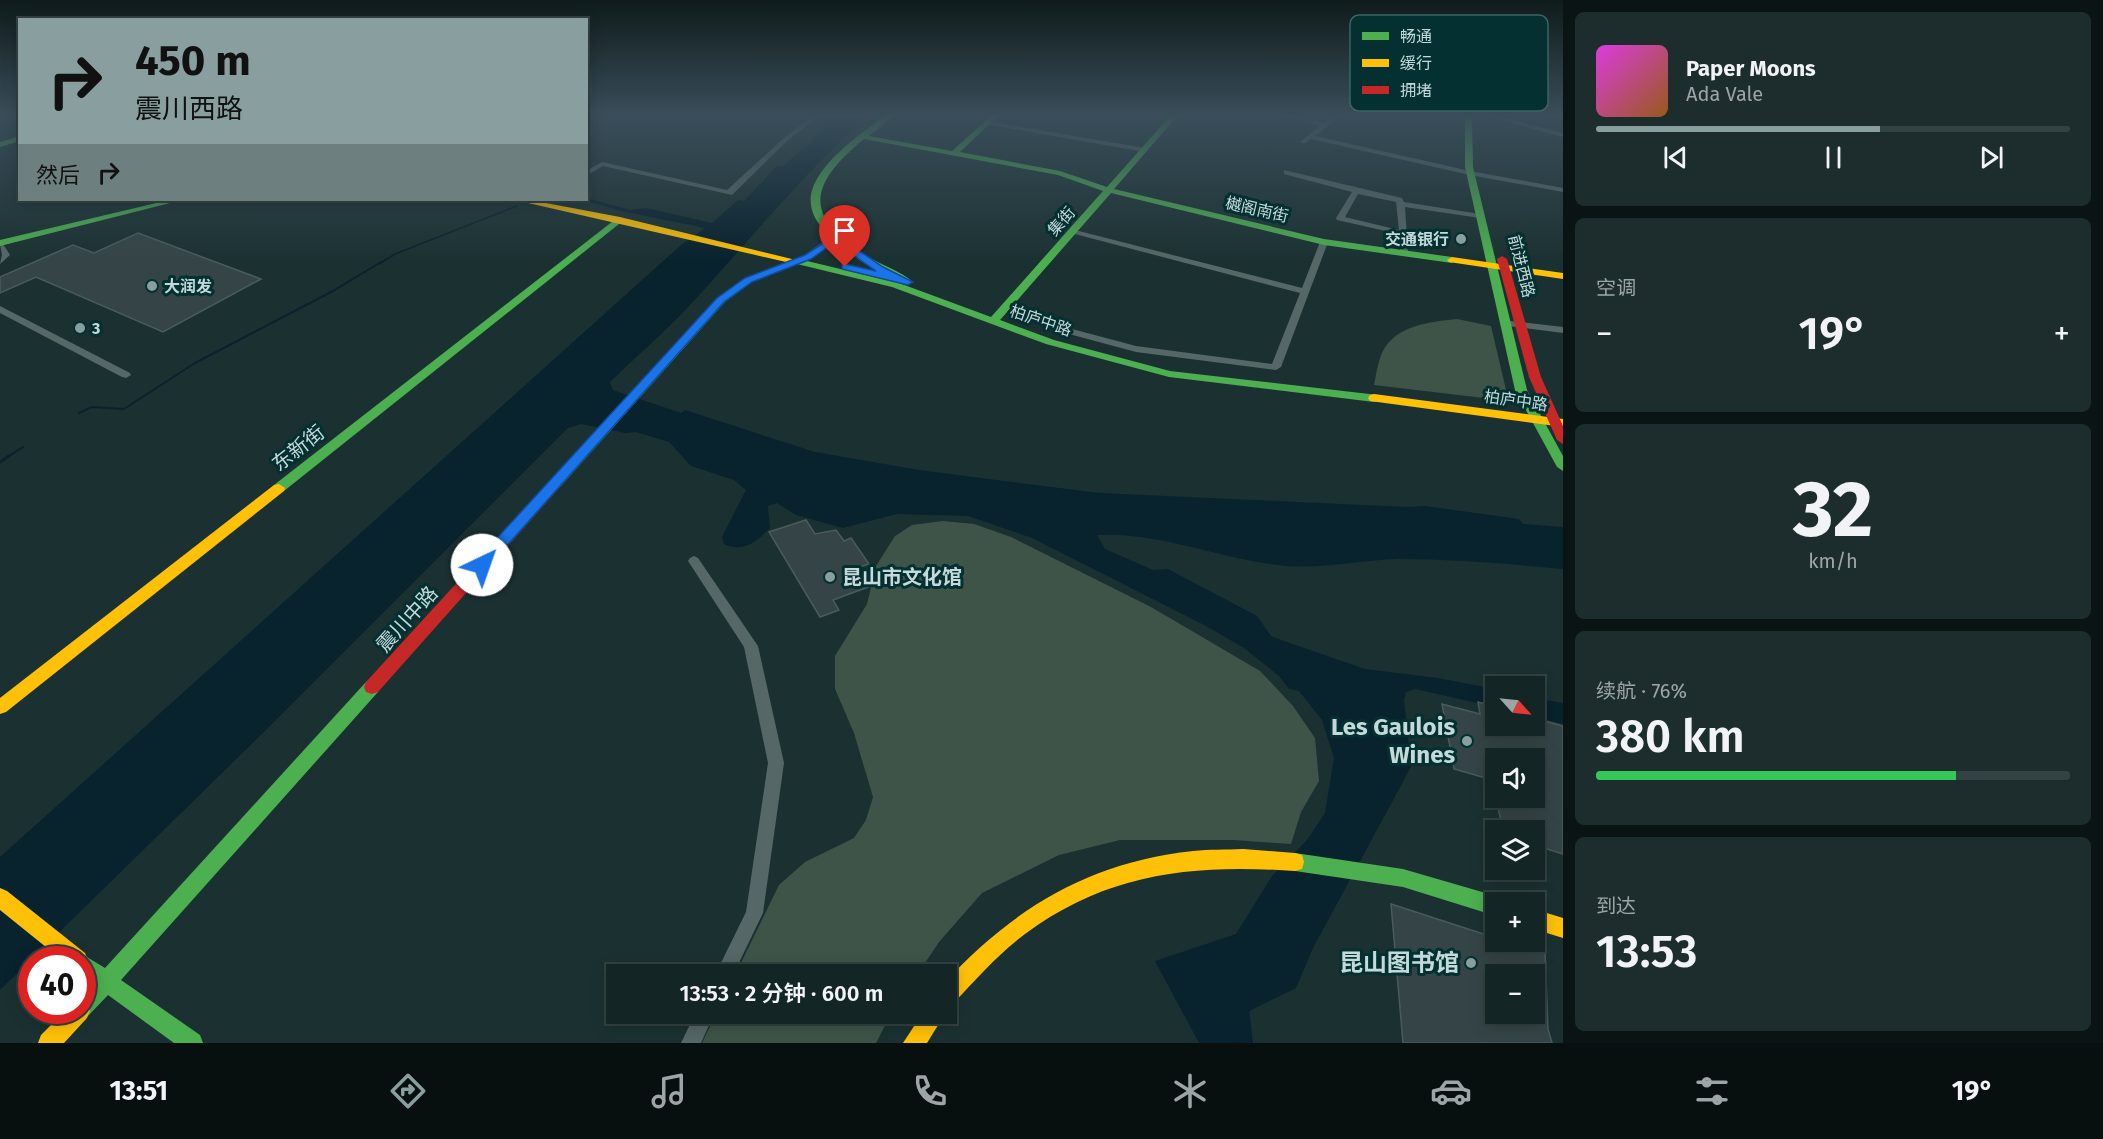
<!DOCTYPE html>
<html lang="zh">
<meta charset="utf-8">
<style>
:root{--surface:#142525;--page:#1d2d2d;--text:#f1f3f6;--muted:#9da5a7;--line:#334242;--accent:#899f9f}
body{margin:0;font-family:"Fira Sans","Noto Sans SC",sans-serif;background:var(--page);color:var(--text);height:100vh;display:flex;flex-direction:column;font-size:22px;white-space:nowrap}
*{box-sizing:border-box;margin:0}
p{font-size:20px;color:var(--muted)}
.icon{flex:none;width:33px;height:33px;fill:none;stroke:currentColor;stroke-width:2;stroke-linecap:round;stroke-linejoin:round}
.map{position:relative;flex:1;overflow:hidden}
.panel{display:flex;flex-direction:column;gap:12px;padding:12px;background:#0b1414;width:540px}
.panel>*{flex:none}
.guide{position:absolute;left:18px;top:18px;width:570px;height:183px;border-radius:0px;box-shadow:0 3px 15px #0003,0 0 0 2px var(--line);background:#899f9f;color:#111;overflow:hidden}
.needle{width:39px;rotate:117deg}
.fabs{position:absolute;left:1485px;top:676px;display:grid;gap:12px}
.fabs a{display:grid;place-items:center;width:60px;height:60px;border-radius:0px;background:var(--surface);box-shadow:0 3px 15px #0003,0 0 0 2px var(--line);font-size:30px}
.speed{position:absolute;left:18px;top:946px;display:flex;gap:12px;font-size:30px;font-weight:700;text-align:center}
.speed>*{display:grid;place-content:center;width:78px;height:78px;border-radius:50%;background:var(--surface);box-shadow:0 3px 15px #0003,0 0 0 2px var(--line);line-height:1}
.speed .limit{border:9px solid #d22;background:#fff;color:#111}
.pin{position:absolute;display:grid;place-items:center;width:51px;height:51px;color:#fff;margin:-62px -26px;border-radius:50% 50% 50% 0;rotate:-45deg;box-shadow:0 0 6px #0007}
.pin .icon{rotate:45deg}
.me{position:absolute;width:66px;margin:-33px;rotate:42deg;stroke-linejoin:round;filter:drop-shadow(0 0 4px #0008)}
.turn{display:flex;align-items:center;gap:21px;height:126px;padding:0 18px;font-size:27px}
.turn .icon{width:78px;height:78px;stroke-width:2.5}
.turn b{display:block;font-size:42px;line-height:51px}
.then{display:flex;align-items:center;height:57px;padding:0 18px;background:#0003;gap:12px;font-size:22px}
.big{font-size:45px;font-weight:600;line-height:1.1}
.panel .card{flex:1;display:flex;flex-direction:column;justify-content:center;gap:9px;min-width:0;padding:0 21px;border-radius:9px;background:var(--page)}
.panel .dial{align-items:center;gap:0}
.dial b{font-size:78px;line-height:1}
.song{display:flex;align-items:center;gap:18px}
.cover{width:72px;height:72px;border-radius:9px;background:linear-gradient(135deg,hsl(300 70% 55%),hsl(30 70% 35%))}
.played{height:6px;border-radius:3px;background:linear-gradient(90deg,var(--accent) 60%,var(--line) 60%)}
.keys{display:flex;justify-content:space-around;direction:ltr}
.heat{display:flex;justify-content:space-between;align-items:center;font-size:33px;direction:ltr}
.charge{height:9px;border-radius:4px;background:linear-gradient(90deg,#34c759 76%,var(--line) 0)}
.trip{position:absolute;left:606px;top:964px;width:351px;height:60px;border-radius:0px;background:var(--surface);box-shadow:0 3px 15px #0003,0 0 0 2px var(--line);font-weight:600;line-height:60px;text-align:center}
.tabs{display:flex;height:96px;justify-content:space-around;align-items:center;background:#080f0f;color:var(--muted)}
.tabs .icon{width:42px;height:42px}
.tabs .on{color:var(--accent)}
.tabs b{font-size:27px;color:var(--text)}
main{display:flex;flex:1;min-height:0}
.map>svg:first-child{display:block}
</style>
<main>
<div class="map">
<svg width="1563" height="1043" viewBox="0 0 1563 1043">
<rect width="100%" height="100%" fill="#1b3131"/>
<!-- green -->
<g fill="#3e5449">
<path d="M1457,319L1491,326L1507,394L1501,400L1374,385C1376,375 1378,362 1382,353C1395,325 1430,322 1457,319Z"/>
<path d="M943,521L974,524L1011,537L1151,607L1260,671L1293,706L1315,738L1319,781L1301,812L1291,844L1234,840H1120L1059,855L982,893L939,942L917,975H735L779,885L805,862L854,838L866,820L873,797L854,733L835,689V656L867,604L876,566L895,536L912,525Z"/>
<path d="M716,1014H891L876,1043H702Z"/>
</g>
<!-- water -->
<g fill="#08222e">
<path d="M792,115H869C808,169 756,232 702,292C674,324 640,353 610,382L613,390L681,413L685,410L815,452L919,470L1099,493L1407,507L1425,506L1519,519L1523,524L1563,527V569C1509,564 1454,559 1399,559C1361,560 1324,569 1286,566C1221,560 1162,532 1097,535L1105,549L1153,570L1168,569L1257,616L1271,636L1284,641L1365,669L1438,678L1495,689V707L1415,689L1406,692L1404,700L1411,767L1313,948L1296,988L1231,1020L1244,1043H1199L1155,961L1236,934L1272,876L1307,840L1325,813L1334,758L1322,720L1299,691L1289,689L1279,676L1244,648L1206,626L1032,538L968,516L897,514L843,528L796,515L777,503L768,506L770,528C757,542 743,553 724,544L722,537L746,490L734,480L691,466L669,442L636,432L625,433L581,424L568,428L263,733L0,990V857L681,245L705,228L621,211L582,200L587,198L630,210L646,208L712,223L738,200L744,201L777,166H784L805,146L814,141L811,140L827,126L819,124L821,121Z"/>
<path d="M1534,698L1563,703V724L1535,717Z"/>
</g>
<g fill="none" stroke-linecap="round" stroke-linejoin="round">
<!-- stream-far2 -->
<path stroke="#08222e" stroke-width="1.5" d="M379,264L395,254L517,206"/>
<!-- stream-far1 -->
<g stroke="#08222e" stroke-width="2">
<path d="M79,413L92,407L124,409L195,363L333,291L381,262"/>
<path d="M6,458L23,447"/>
</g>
<!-- stream -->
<path stroke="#08222e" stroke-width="3" d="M0,462L9,456"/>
<!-- canal -->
<path fill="#08222e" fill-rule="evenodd" d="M1239,990L1246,992L1248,999L1253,1043H1233L1230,999L1232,992Z"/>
</g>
<!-- building -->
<g fill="#354547" stroke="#4a5b5c" stroke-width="1.5" fill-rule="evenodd">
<path d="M138,233L261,279L163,332L36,277L0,293V277L73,245L94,253Z"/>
<path d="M806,520L815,534L836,530L844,541L851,538L869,564L859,567L871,586L833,600L839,610L820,617L769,532Z"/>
<path d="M1478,702L1496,707V726H1534V718L1563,726V854L1534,845V831H1503L1496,798H1534V759H1496V781L1454,769L1442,704L1480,714Z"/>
<path d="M1391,904L1496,938V942H1509L1545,952L1548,1029L1552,1043H1403ZM1496,975H1534V1014H1496Z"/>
</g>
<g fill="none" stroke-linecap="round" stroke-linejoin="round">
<!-- street -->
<g fill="#566767" fill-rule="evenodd">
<path d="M813,115H820L787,141L732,195L603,166L586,176V171L602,162L727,190L783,139Z"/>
<path d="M1277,115H1288L1324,123L1335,115H1342L1315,136L1470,171L1563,188V192L1470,175L1311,139L1305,143H1301V141L1320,126Z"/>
<path d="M1482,115H1492L1563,133V137Z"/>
<path d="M1542,115H1563V119Z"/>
<path d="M987,121L1145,148L1148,150L1145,152L985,124V122Z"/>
<path d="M1284,170L1402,198L1404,202L1480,214L1484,216L1480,218L1405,207L1408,253L1404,256L1400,253L1399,234L1337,220L1336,218L1352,192L1284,174ZM1358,194L1396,202L1399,230L1345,217Z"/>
<path d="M1071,229L1302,288L1320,242L1324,240L1328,242L1281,367L1276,370L1136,352L1069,334V330L1072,329L1136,346L1272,364L1300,293L1071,233Z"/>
<path d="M0,244H3L10,255L0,264L2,255Z"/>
<path d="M0,306L130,373L131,375L126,378L122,377L0,313Z"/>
<path d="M1511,321L1563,327V333L1508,326V322Z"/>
<path d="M694,556L698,558L758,646L784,763L763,913L733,975H715L746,912L768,763L744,647L690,564L688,561L690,558Z"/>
<path d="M695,1014H714L701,1043H681Z"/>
</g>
<!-- fast -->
<g fill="#4caf50" fill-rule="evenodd">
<path d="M886,115H894L869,136L952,151L992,115H999L960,152L1060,171L1107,187L1171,115H1178L1114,189L1324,239L1452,257L1457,260L1452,263L1324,245L1111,193L1000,320L1054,340L1170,371L1378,395L1380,398L1378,401L1374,402L1169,377L1046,344L892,287L797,264L752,282L725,302L561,486H551L550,483L551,480L717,298L746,278L805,255L830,237C823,229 815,221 812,210C801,173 861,134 886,115ZM864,139L1058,175L1103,191L991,317L899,283L807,261L836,242C856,259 882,277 908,285L913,282C901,271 883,266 869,257C803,217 807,186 864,139Z"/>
<path d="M1465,115H1472L1473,167L1527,390L1563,456V471L1557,467L1515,390L1465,167Z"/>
<path d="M20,136V141L0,147V142Z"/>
<path d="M169,200H182L0,246V240Z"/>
<path d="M617,218L624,220L284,491H274L273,488L274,485Z"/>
<path d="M372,680L378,682L380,687L378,692L121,980L200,1035L203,1043H174L108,995L89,1015L82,1018L75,1015L73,1011H82V992L91,983L82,977V960H74L75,957L82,954L105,968L366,682Z"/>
<path d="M1295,853L1403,869L1496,896L1503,899L1504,903H1496V916L1403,887L1295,871L1288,869L1286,862L1288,855Z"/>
</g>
<!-- slow -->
<g fill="#ffc107" fill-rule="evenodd">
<path d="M515,200H530L620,217L800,261L795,264Z"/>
<path d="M1452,257L1563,273V279L1449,262L1447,260Z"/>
<path d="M1374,394L1563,419V427L1370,401L1368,398L1370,395Z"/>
<path d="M279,484L285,488L284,491L6,712L0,714V698L274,485Z"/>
<path d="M1243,849L1295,853L1302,855L1304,862L1302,869L1295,871C1195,864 1108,872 1025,934C998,954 976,979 953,1004L946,1007V981C1015,907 1091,862 1193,851C1209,849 1226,850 1243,849Z"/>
<path d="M0,888L7,891L85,953L88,960L85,967L82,968V960H62L0,910Z"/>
<path d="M1534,909L1563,918V938L1534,929Z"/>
<path d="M82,1002L87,1004L90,1011L87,1018L64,1043H38L41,1035L65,1011H82Z"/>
<path d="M922,1014H945L927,1043H903Z"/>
</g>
<!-- jam -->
<g fill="#c62828" fill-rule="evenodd">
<path d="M1502,256L1507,259L1541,377L1563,426V444L1557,440L1529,377L1497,259Z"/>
<path d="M556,479L561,480L562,483L561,486L378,692L372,694L366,692L364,687L366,682L551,480Z"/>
</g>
</g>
<!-- sky -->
<linearGradient id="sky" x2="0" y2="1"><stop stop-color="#0f1b1b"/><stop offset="0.44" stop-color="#394e5a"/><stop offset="1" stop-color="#394e5a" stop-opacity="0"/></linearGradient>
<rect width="1563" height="261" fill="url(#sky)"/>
<!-- route -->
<path fill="#1a73e8" stroke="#114b97" stroke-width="1.5" d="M836,235L883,267L913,282L908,285L842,269V265L845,264L876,271L835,242L811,259L752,282L724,302L487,568H476V561L717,298L745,278L805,255Z"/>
<!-- markers -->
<g fill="#899f9f" stroke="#043031" stroke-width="2">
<circle cx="1461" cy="239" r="6"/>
<circle cx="152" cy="286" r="6"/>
<circle cx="80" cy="328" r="6"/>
<circle cx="830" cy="577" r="6"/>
<circle cx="1467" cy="741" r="6"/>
<circle cx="1471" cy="963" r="6"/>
</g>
<g text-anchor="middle" stroke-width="6" stroke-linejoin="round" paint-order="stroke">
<!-- far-street labels -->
<g font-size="16" fill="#c4dada" stroke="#043031">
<text transform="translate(1257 209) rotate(13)" y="6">樾阁南街</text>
<text transform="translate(1061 221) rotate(-49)" y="6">集街</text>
<text transform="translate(1522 266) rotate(76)" y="6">前进西路</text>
<text transform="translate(1041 320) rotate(19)" y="6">柏庐中路</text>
<text transform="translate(1516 400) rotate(8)" y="6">柏庐中路</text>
</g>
<!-- far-poi labels -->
<g font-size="16" font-weight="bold" fill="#c4dada" stroke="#043031" text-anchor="start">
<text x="1449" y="245" text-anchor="end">交通银行</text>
<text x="164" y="292">大润发</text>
<text x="92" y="334">3</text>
</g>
<!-- street labels -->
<g font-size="20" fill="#c4dada" stroke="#043031">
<text transform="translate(298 448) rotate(-38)" y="7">东新街</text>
<text transform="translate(407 619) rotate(-48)" y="7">震川中路</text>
</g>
<!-- poi labels -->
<g font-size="20" font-weight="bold" fill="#c4dada" stroke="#043031" text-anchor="start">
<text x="842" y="584">昆山市文化馆</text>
</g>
<!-- near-poi labels -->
<g font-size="24" font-weight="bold" fill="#c4dada" stroke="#043031" text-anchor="end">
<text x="1455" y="735">Les Gaulois<tspan x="1455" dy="28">Wines</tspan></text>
<text x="1459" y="971">昆山图书馆</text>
</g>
</g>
<!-- legend -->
<rect x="1350" y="15" width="198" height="96" rx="9" fill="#043031" stroke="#3e6364" stroke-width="1.5"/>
<rect x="1362" y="32" width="27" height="8" fill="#4caf50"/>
<rect x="1362" y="59" width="27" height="8" fill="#ffc107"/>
<rect x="1362" y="86" width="27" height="8" fill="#c62828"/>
<g font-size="16" fill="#c4dada">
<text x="1400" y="42">畅通</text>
<text x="1400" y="69">缓行</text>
<text x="1400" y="96">拥堵</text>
</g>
</svg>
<div class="fabs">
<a><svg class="needle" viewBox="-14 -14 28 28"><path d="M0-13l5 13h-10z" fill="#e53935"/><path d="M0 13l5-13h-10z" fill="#9da5a7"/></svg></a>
<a><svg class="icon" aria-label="sound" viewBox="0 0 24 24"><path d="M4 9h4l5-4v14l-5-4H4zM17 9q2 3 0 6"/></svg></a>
<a><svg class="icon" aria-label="layers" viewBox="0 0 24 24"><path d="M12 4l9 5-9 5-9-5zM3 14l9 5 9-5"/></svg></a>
<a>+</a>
<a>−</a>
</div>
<div class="speed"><div class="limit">40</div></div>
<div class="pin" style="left:845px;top:267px;background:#d93025"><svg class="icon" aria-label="arrive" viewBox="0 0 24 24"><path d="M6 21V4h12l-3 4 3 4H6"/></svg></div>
<svg class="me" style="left:482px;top:565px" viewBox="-20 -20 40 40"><circle r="19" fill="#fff"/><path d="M0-13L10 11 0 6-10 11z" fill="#1a73e8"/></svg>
<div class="trip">13:53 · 2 分钟 · 600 m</div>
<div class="guide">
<div class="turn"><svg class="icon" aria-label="right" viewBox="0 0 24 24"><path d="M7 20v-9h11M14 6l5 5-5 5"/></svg><div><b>450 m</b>震川西路</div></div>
<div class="then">然后<svg class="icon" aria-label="right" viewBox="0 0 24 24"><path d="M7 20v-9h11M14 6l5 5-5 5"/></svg></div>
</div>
</div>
<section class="panel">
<div class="card">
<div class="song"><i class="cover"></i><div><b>Paper Moons</b><p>Ada Vale</p></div></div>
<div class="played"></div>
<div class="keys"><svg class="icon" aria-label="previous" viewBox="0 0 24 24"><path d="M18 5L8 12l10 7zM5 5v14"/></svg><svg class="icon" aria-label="pause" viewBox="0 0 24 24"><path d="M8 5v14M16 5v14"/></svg><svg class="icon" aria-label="next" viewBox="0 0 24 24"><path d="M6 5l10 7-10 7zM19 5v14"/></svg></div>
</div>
<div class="card"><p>空调</p>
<div class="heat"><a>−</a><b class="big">19°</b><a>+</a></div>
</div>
<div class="card dial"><b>32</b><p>km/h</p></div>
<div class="card"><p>续航 · 76%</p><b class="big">380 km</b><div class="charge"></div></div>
<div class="card"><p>到达</p><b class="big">13:53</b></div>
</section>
</main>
<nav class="tabs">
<b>13:51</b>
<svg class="icon on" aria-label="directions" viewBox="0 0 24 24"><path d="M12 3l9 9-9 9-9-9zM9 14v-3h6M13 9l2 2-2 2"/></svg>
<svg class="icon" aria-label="music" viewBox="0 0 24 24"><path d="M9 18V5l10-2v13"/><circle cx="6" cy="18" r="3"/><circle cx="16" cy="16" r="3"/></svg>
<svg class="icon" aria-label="phone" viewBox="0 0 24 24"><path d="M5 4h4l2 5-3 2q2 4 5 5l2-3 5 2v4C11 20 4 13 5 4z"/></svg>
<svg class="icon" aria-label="climate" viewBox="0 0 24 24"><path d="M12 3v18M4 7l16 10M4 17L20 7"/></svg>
<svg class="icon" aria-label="car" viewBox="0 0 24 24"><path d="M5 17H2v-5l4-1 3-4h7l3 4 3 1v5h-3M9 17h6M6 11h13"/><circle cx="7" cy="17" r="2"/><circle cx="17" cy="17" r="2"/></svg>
<svg class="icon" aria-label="filters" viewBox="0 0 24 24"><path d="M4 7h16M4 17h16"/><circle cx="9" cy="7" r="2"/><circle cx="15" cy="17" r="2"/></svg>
<b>19°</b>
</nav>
